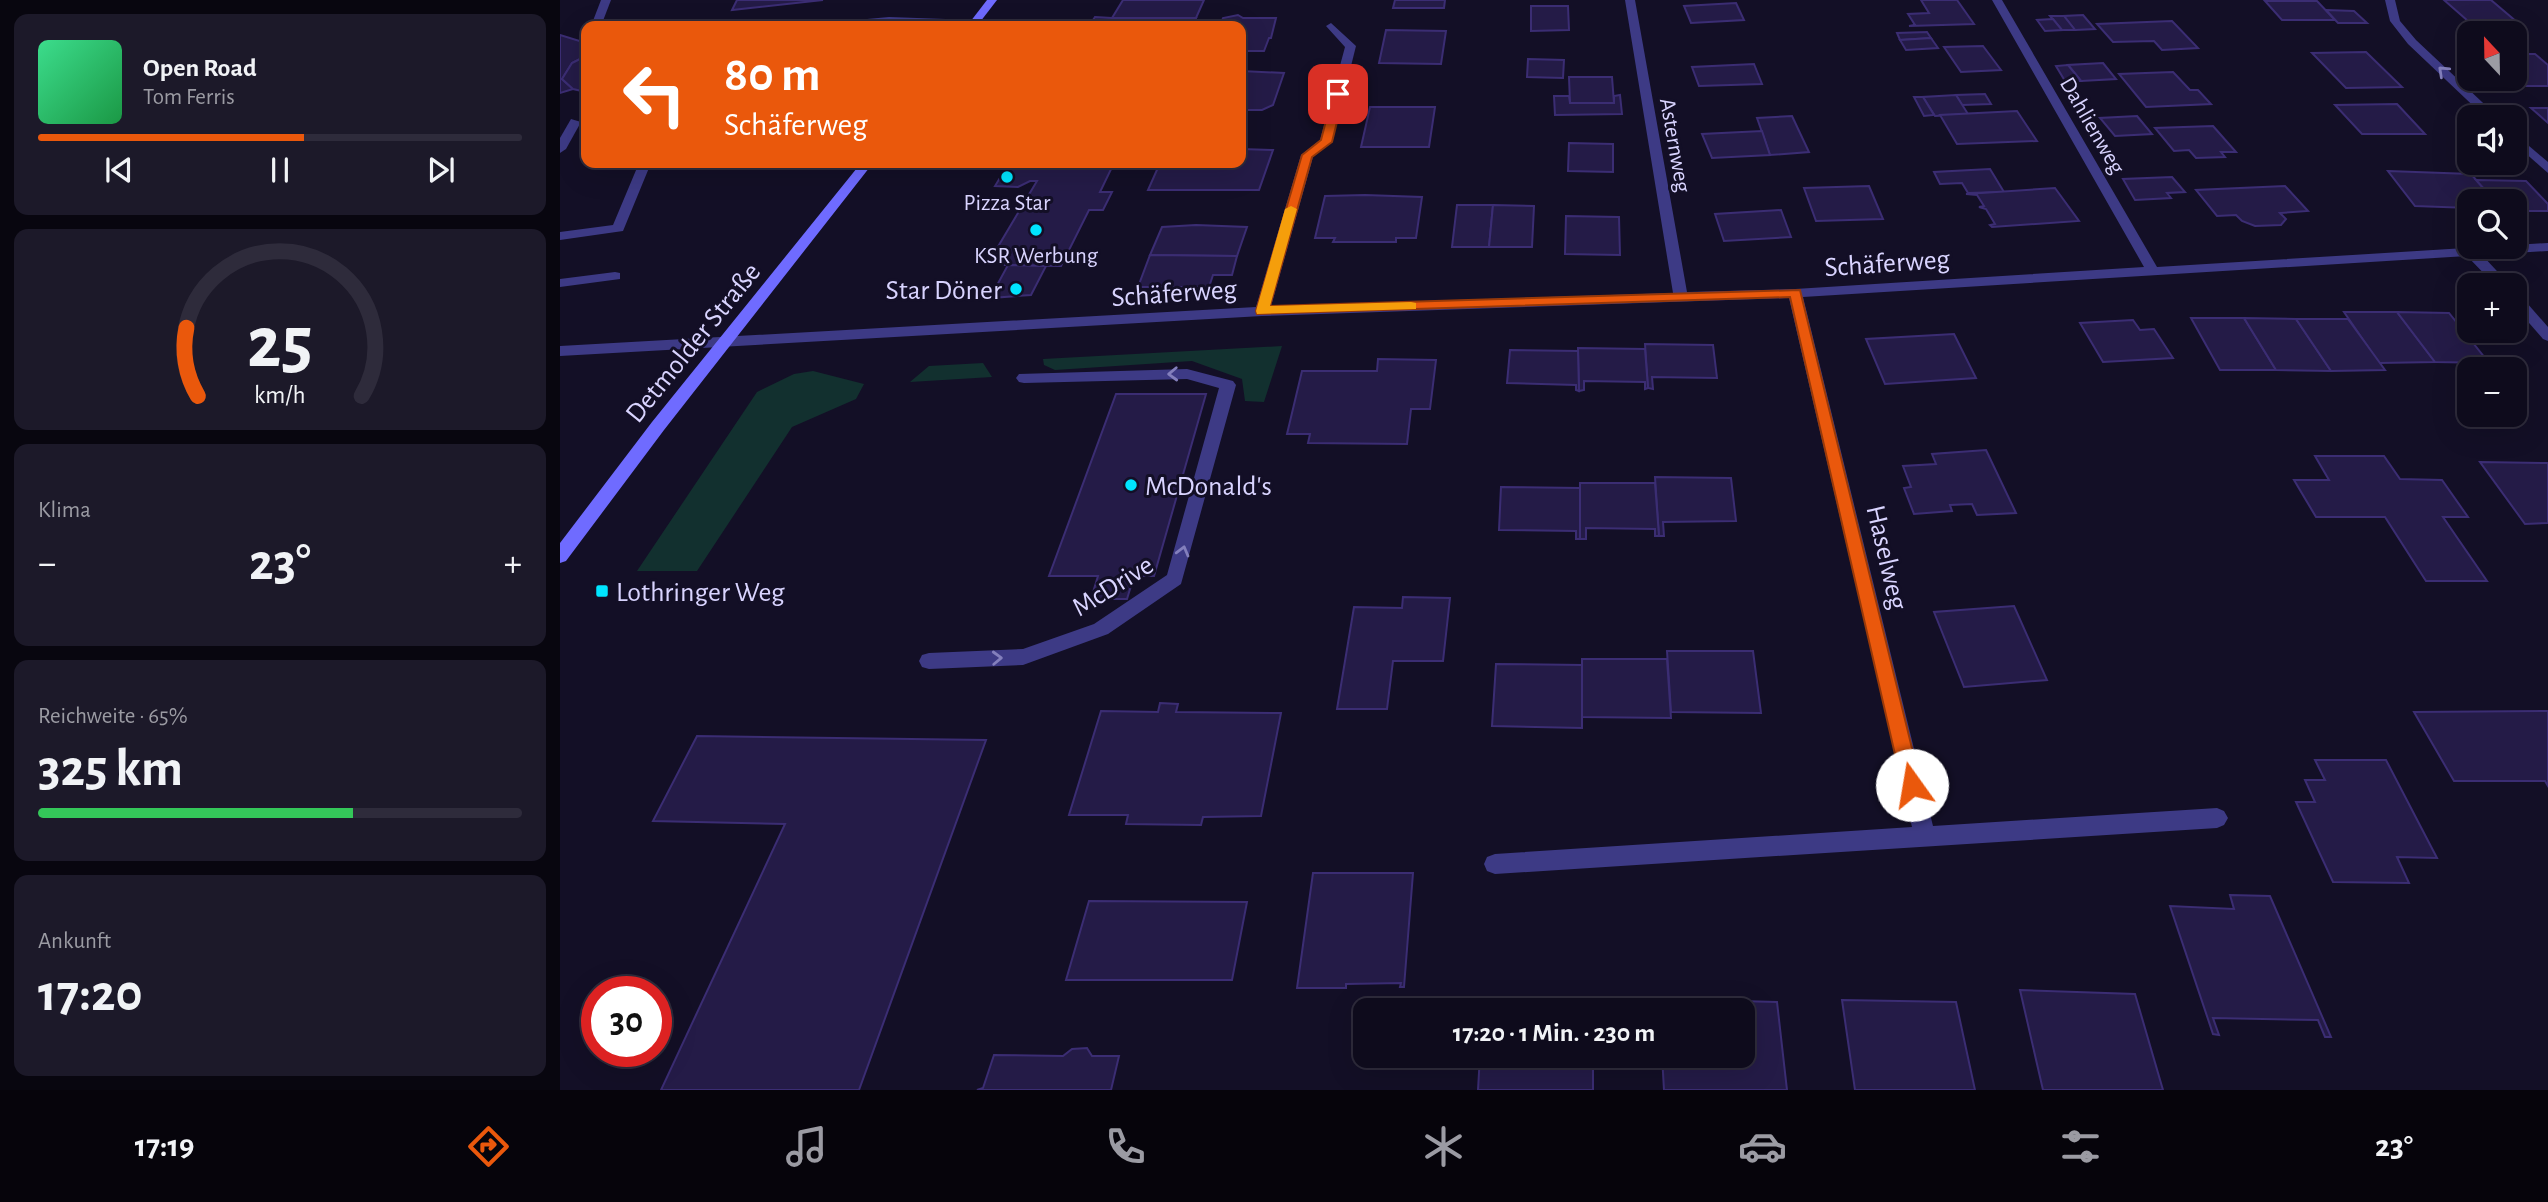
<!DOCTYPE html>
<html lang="de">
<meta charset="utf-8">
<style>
:root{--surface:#0e0b1c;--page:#1c1929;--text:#f1f3f6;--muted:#9b9ba3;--line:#2e2b3b;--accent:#ea580c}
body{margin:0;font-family:"Alegreya Sans",sans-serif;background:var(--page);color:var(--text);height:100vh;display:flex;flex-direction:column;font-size:26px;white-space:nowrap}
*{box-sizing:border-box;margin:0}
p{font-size:23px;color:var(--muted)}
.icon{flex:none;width:38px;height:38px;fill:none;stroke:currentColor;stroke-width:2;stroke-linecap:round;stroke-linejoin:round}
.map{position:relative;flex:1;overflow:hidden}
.panel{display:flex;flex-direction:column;gap:14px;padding:14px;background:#08060f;width:560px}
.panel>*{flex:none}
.top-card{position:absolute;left:21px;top:21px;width:665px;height:147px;border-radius:14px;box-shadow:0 7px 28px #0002,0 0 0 2px var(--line);background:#ea580c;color:#fff;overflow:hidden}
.needle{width:46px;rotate:338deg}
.fabs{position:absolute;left:1897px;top:21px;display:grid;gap:14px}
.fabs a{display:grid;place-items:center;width:70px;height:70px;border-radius:14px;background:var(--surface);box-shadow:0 7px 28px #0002,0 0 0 2px var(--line);font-size:35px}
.speed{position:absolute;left:21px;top:976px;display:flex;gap:14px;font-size:35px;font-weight:700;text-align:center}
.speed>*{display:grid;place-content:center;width:91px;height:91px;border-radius:50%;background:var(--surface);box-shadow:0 7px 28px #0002,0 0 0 2px var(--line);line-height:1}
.speed .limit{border:10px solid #d22;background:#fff;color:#111}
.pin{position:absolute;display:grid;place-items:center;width:60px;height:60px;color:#fff;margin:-30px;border-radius:14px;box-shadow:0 4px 10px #0006}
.me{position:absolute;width:77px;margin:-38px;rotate:347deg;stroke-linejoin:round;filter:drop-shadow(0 0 5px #0008)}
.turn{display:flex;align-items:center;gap:24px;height:147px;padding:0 28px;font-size:32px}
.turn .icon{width:91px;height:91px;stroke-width:2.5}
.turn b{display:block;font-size:49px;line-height:60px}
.big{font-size:52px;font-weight:700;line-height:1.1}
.panel .widget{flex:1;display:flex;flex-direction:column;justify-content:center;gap:10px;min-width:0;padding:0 24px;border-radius:14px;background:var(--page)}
.panel .dial{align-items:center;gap:0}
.dial svg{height:182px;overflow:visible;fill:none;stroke:var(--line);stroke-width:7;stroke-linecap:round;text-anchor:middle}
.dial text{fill:var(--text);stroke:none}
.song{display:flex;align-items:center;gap:21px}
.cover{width:84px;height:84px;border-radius:10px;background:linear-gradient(135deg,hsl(150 70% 55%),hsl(140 70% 35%))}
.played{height:7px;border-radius:4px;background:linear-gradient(90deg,var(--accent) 55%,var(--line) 55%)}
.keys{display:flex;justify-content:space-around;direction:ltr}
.heat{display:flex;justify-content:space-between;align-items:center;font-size:38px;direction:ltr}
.charge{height:10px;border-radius:5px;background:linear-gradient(90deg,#34c759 65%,var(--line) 0)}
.trip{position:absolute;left:793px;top:998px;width:402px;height:70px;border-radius:14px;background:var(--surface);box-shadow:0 7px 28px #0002,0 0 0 2px var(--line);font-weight:700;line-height:70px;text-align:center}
.menu{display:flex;height:112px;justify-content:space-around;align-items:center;background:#06040b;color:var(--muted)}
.menu .icon{width:49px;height:49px}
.menu .selected{color:var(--accent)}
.menu b{font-size:32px;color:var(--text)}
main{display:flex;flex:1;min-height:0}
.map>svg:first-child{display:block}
</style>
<main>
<section class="panel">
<div class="widget">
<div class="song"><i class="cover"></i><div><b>Open Road</b><p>Tom Ferris</p></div></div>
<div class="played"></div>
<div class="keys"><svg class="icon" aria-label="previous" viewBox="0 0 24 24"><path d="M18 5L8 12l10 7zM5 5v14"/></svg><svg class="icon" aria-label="pause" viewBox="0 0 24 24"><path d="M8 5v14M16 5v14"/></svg><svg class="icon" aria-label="next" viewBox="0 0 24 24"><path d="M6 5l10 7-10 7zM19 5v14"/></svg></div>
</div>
<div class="widget dial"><svg viewBox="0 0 100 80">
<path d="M14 69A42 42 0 1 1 86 69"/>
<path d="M14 69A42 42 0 0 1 9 39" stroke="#ea580c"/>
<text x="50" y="56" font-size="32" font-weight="700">25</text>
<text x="50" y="72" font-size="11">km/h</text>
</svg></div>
<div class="widget"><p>Klima</p>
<div class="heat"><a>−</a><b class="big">23°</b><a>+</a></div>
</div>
<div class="widget"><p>Reichweite · 65%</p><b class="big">325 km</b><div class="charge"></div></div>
<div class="widget"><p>Ankunft</p><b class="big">17:20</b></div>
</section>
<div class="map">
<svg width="1988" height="1090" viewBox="0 0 1988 1090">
<rect width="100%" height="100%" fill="#130f26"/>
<!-- green -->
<g fill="#12302f">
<path d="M722,346L704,402L685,401L682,379L632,361L495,370L484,365L483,359Z"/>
<path d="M423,363L432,377L350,382L369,366Z"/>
<path d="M253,371L304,384L296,399L232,427L137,571H77L197,392L234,374Z"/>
</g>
<!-- building -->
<g fill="#241b47" stroke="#3b2d73" stroke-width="2">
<path d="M177,0H263L172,10Z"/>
<path d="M563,0H644L636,18H552Z"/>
<path d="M835,0H885L884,8H833Z"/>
<path d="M1361,0H1397L1414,24L1349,26L1355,25L1348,14L1369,13Z"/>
<path d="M1884,0H1931L1964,28H1916Z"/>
<path d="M1705,1H1757L1775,20H1722Z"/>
<path d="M1176,3L1184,20L1131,23L1124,6Z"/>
<path d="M971,6H1008L1009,30L971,31Z"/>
<path d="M1766,10L1794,11L1807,23H1778Z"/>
<path d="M678,15L683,18H716L711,38H709L704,51H681V26H660L663,18Z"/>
<path d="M1523,15L1535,29L1515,30L1504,16Z"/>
<path d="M1490,16H1504L1515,30H1502Z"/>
<path d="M535,17L552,18H636L632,26H529Z"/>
<path d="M1493,19L1502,30L1485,31L1477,20Z"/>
<path d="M1612,21L1638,48L1602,50L1594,41L1553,42L1537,24Z"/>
<path d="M826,30L886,31L881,64L819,63Z"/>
<path d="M1367,32L1371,38L1340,40L1337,33Z"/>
<path d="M0,35L26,43V56L12,63L2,79L13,89L0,93Z"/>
<path d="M1371,38L1378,48L1346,50L1340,40Z"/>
<path d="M1423,46L1441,70L1401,72L1384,47Z"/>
<path d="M1806,52L1842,87L1786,88L1752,53Z"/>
<path d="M1955,54H1975L1988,65V86H1955L1947,79H1955Z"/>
<path d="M26,56V92L13,89L2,79L12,63Z"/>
<path d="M968,59L1004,60L1003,78L967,77Z"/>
<path d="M1543,63L1556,79L1521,81L1508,65Z"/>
<path d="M1194,64L1202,84L1139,86L1132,67Z"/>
<path d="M1508,65L1521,81H1505L1496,66Z"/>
<path d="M681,71L724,73L713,105L702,110H681Z"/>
<path d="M1613,72L1630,90H1638L1651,104L1586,107L1559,74Z"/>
<path d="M1009,77H1052L1054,103H1010Z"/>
<path d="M1425,94L1431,104L1402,105L1396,95Z"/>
<path d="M1060,95L1062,114L995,115L994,96H1009L1010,103H1054V96Z"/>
<path d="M1396,95L1408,114L1375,116L1363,97Z"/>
<path d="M1354,97H1363L1374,115L1364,116Z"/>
<path d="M1837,104L1865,134H1802L1775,105Z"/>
<path d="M810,107H875L869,147H801Z"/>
<path d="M1971,108H1988V123Z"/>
<path d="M1457,111L1477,141L1397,144L1380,115Z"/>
<path d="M1232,116L1249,152L1210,155L1197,118Z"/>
<path d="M1577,116L1592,134L1555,136L1540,118Z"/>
<path d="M1653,126L1676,152H1661L1665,157L1636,158L1629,150L1614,151L1595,128Z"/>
<path d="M1202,131L1210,155L1152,158L1142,134Z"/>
<path d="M1009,143L1053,144V172L1008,171Z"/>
<path d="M681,149L713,150L699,190H588L600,163H681Z"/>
<path d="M449,163H554L540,192H552L543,210H529L501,266L445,265L450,255H433L477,181H470L458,187L435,186Z"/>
<path d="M1430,169L1444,192L1408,193L1402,183L1380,184L1374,172Z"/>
<path d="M1828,171L1911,174L1932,198L1901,197L1909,208L1855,206Z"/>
<path d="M1612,177L1625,192L1607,193L1611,198L1575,200L1563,179Z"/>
<path d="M1916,180L1966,181L1988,204V211H1955V201H1935Z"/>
<path d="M1309,186L1323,219L1256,221L1244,188Z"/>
<path d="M1725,186L1748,211L1720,213L1726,219L1721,225L1695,226L1682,221L1676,215L1657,216L1636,190Z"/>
<path d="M1495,188L1519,221L1432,227L1430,225L1435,224L1426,209L1419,207L1424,206L1417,195L1406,194Z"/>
<path d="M805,195L862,197L856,238H836V242H773L775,238H755L765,196Z"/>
<path d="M897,205H933L929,247H892Z"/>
<path d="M933,205L974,206L972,247H929Z"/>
<path d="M1221,210L1231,237L1164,241L1155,214Z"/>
<path d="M1006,216L1059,217L1060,255L1005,254Z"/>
<path d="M636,225L687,227L677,256L590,255L602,227Z"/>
<path d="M590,255L677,256L672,275H653L649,287H578Z"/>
<path d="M448,265L486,266L471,295L430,298Z"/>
<path d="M1784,312H1837L1875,362L1819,363Z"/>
<path d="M1837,312L1889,313L1929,363L1875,362Z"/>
<path d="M1631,318H1684L1716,370H1660Z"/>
<path d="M1684,318L1736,319L1771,371L1716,370Z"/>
<path d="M1736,319H1788L1825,370L1771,371Z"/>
<path d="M1573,320L1580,330L1594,329L1613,358L1543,362L1520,323Z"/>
<path d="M1394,334L1416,378L1325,384L1306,339Z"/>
<path d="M1085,344L1153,345L1157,378L1092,377L1093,389L1088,388Z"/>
<path d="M1018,348L1085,349L1088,388L1085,389V382L1024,381V390L1019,391Z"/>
<path d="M950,350L1018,351L1019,391L1016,390V385L947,383Z"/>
<path d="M818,359L876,360L870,409H851L847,444L748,443L750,434H727L742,371H817Z"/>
<path d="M556,394H646L594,576H574L567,599H531L538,576H489Z"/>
<path d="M1426,450L1456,513L1417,515L1412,504L1390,505L1392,511L1354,514L1344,488L1351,487L1343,466L1376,464L1372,454Z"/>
<path d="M1755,456H1824L1840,479L1882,480L1908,517H1883L1927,581H1866L1825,517H1756L1734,480H1769Z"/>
<path d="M1920,462L1988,463V523L1965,524Z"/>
<path d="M1095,477L1171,478L1176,521L1103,522L1104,536H1099Z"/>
<path d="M1020,483H1095L1099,536H1095V529L1026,528V539H1020Z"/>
<path d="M941,487L1020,488V539H1016V531L939,530Z"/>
<path d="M843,597L890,598L883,661H833L827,709H777L794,607L842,608Z"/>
<path d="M1454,606L1487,680L1404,687L1374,612Z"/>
<path d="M1107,651H1193L1201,713L1111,712Z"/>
<path d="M1022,659H1107L1111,718L1022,717Z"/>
<path d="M936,664L1022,665V728L932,726Z"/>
<path d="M600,703L618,704L616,712L721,713L701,816L643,817L641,825L566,824L568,815H509L541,711L598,712Z"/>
<path d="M1988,711V786L1985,781H1894L1854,712Z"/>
<path d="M137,736L426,740L299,1090H101L225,824L93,821Z"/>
<path d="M1755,760H1826L1877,858L1837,857L1849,883L1773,882L1736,802H1755L1745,780H1765Z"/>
<path d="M753,873H853L844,987H840L841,983L786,984V988H737Z"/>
<path d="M1670,895L1710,896L1771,1037H1765L1758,1020L1653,1018L1659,1035L1653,1034L1610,906L1674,909Z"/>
<path d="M529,901L687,902L672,980H506Z"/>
<path d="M1460,990L1575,994L1603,1090H1483Z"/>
<path d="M923,997H965V1001L1030,1002V998H1032V1010H922Z"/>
<path d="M1100,999L1217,1002L1227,1090H1104L1102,1055H1183V1010H1100Z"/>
<path d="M1282,1000L1396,1002L1415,1090H1295Z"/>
<path d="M527,1048L532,1056H559L551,1090H417L423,1088L434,1055L503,1056L512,1049Z"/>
<path d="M920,1055H1038V1063H1033V1090H918Z"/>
</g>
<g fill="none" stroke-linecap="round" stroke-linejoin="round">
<!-- lane -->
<g fill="#3d3a85" fill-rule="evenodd">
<path d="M41,0H51L41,26H31Z"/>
<path d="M329,17L414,20L419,23L414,26L329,23L258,26L263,23Z"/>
<path d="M11,119L21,122L6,149L0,153V138Z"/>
<path d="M79,163H91L63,231L0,240V232L53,225Z"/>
<path d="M55,272L60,273V279L0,287V279Z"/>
<path d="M627,369L673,381L676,385L621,584L548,634L463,665L369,669L362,667L359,661L362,655L369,653L463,649L534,624L607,575L659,388L627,379L464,383L459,382L456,378L459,374Z"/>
</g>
<!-- street -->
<g fill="#3d3a85" fill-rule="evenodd">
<path d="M1065,0H1075L1127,292L1235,289L1584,267L1432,0H1442L1597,267L1988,243V251L1922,255L1950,285H1935L1907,256L1243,297L1373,826L1657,808L1664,811L1668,818L1664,825L1657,828L935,874L927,871L924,864L927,857L935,854L1352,827L1229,298L702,316L0,356V346L696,307L741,155L760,140L785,47L766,26L771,23L796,46L772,142L753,157L711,306L1113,293Z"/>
<path d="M1825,0H1835L1840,21L1856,40L1938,117H1925L1848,44L1830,21Z"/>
<path d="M1955,134L1988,162V173L1955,144Z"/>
<path d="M1955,294L1960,295L1988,327V341L1983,339L1955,307Z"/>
</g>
<!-- secondary -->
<g fill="#6f6bff" fill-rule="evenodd">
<path d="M427,0H437L417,26H407Z"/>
<path d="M301,163H313L104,430L6,561L0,563V543L92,422Z"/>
</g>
</g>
<!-- one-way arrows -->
<defs><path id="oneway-chevron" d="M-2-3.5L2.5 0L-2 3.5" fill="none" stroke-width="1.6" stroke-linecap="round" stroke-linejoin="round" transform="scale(1.75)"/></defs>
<g stroke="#837fbc">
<use href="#oneway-chevron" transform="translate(1883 71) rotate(-137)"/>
<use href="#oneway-chevron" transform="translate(613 374) rotate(178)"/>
<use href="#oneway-chevron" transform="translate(623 551) rotate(-75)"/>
<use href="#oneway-chevron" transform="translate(437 658) rotate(-2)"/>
</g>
<!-- route -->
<path fill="#ea580c" stroke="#983908" stroke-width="2" d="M778,91L784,94L772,142L752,157L710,306L1240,290L1361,785L1358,791L1352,794L1345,791L1342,785L1230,297L697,314L696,311L742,155L761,140L773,94Z"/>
<!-- slow -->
<path fill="#f59e0b" d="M731,206L737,209L710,306L851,302L856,303V309L697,314L696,311L725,209Z"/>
<!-- markers -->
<g fill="#00e5ff" stroke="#130f26" stroke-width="2.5">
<circle cx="447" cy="177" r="7"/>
<circle cx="476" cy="230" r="7"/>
<circle cx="456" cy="289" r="7"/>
<circle cx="571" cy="485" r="7"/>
<rect x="35" y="584" width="14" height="14" rx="3.5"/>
</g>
<g text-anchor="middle" stroke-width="6" stroke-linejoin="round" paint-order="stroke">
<!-- far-street labels -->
<g font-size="23" fill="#d9d4ff" stroke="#130f26">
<text transform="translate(1533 125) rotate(60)" y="8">Dahlienweg</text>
<text transform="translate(1116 145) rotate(80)" y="8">Asternweg</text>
</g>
<!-- far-poi labels -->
<g font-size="23" fill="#d9d4ff" stroke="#130f26">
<text x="447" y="210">Pizza Star</text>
<text x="476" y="263">KSR Werbung</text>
</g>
<!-- street labels -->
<g font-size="28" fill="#d9d4ff" stroke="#130f26">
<text transform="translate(1327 262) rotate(-4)" y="10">Schäferweg</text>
<text transform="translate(614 292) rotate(-4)" y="10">Schäferweg</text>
<text transform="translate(132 342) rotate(-51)" y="10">Detmolder Straße</text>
<text transform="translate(1328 557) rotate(77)" y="10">Haselweg</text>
<text transform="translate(552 585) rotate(-32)" y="10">McDrive</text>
</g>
<!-- poi labels -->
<g font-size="28" fill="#d9d4ff" stroke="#130f26" text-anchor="start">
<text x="442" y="299" text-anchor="end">Star Döner</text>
<text x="585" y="495">McDonald's</text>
<text x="56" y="601">Lothringer Weg</text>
</g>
</g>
</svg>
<div class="fabs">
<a><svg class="needle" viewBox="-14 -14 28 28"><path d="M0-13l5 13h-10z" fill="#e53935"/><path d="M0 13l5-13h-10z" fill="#9b9ba3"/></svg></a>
<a><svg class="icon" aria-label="sound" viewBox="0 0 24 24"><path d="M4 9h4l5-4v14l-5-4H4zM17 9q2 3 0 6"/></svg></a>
<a><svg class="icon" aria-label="search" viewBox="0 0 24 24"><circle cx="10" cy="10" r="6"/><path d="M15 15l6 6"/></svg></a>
<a>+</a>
<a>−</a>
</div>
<div class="speed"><div class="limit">30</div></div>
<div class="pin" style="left:778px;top:94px;background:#d93025"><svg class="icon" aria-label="arrive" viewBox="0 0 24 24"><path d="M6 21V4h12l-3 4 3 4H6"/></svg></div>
<svg class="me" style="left:1352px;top:785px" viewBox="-20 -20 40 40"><circle r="19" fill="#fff"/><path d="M0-13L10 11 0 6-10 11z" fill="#ea580c"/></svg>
<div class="trip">17:20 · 1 Min. · 230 m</div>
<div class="top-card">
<div class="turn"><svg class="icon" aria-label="left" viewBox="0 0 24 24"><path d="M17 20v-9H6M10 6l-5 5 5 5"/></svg><div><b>80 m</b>Schäferweg</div></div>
</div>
</div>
</main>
<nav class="menu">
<b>17:19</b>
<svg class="icon selected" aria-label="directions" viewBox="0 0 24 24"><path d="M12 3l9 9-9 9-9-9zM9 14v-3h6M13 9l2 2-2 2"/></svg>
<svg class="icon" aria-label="music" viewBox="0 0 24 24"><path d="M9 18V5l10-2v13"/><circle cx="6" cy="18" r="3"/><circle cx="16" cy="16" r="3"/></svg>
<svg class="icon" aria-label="phone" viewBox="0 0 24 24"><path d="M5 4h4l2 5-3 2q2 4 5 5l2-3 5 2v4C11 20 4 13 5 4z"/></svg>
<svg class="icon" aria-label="climate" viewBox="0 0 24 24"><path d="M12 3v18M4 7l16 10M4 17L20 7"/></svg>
<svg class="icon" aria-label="car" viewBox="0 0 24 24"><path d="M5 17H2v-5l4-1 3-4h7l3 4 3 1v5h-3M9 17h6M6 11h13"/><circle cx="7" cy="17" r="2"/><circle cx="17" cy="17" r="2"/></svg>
<svg class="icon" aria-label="filters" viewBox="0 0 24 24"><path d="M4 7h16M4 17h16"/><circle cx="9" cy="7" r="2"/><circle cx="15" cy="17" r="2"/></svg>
<b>23°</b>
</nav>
